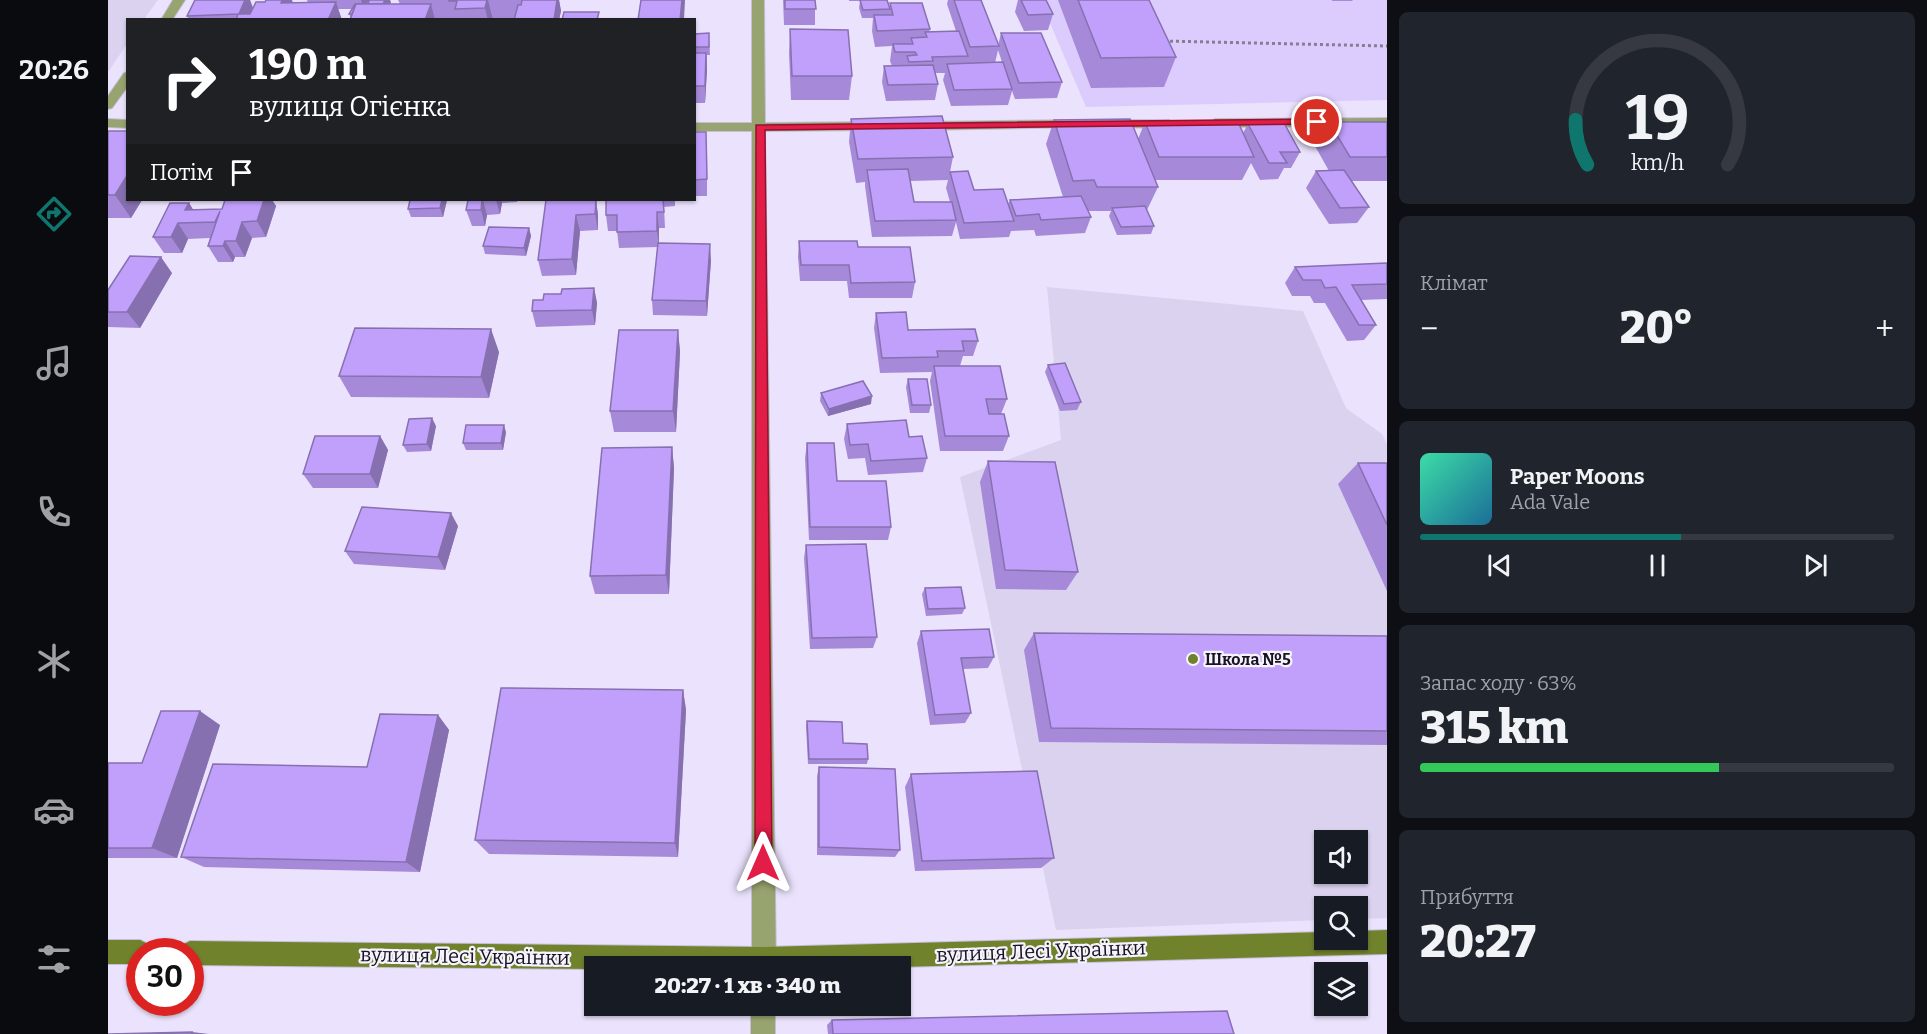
<!DOCTYPE html>
<html lang="uk">
<meta charset="utf-8">
<style>
:root{--surface:#171b24;--page:#20242c;--text:#f1f3f6;--muted:#9ea1a6;--line:#363941;--accent:#0f766e}
body{margin:0;font-family:Bitter,serif;background:var(--page);color:var(--text);height:100vh;display:flex;flex-direction:column;font-size:22px;white-space:nowrap}
*{box-sizing:border-box;margin:0}
p{font-size:20px;color:var(--muted)}
.icon{flex:none;width:33px;height:33px;fill:none;stroke:currentColor;stroke-width:2;stroke-linecap:round;stroke-linejoin:round}
.map{position:relative;flex:1;overflow:hidden}
.side{display:flex;flex-direction:column;gap:12px;padding:12px;background:#0d0f14;width:540px}
.side>*{flex:none}
.hud{position:absolute;left:18px;top:18px;width:570px;height:183px;border-radius:0px;box-shadow:0 2px 4px #0004;background:#202124;color:#fff;overflow:hidden}
.buttons{position:absolute;left:1206px;top:830px;display:grid;gap:12px}
.buttons a{display:grid;place-items:center;width:54px;height:54px;border-radius:0px;background:var(--surface);box-shadow:0 2px 4px #0004;font-size:30px}
.speed{position:absolute;left:18px;top:938px;display:flex;gap:12px;font-size:30px;font-weight:700;text-align:center}
.speed>*{display:grid;place-content:center;width:78px;height:78px;border-radius:50%;background:var(--surface);box-shadow:0 2px 4px #0004;line-height:1}
.speed .limit{border:9px solid #d22;background:#fff;color:#111}
.pin{position:absolute;display:grid;place-items:center;width:51px;height:51px;color:#fff;margin:-26px;border:3px solid #fff;border-radius:50%;box-shadow:0 2px 6px #0007}
.me{position:absolute;width:66px;margin:-33px;rotate:0deg;stroke-linejoin:round;filter:drop-shadow(0 0 4px #0008)}
.turn{display:flex;align-items:center;gap:21px;height:126px;padding:0 24px;font-size:27px}
.turn .icon{width:78px;height:78px;stroke-width:2.5}
.turn b{display:block;font-size:42px;line-height:51px}
.then{display:flex;align-items:center;height:57px;padding:0 24px;background:#0003;gap:12px;font-size:22px}
.big{font-size:45px;font-weight:800;line-height:1.1}
.side .widget{flex:1;display:flex;flex-direction:column;justify-content:center;gap:9px;min-width:0;padding:0 21px;border-radius:9px;background:var(--page)}
.side .dial{align-items:center;gap:0}
.dial svg{height:156px;overflow:visible;fill:none;stroke:var(--line);stroke-width:7;stroke-linecap:round;text-anchor:middle}
.dial text{fill:var(--text);stroke:none}
.song{display:flex;align-items:center;gap:18px}
.cover{width:72px;height:72px;border-radius:9px;background:linear-gradient(135deg,hsl(160 70% 55%),hsl(200 70% 35%))}
.played{height:6px;border-radius:3px;background:linear-gradient(90deg,var(--accent) 55%,var(--line) 55%)}
.keys{display:flex;justify-content:space-around;direction:ltr}
.heat{display:flex;justify-content:space-between;align-items:center;font-size:33px;direction:ltr}
.charge{height:9px;border-radius:4px;background:linear-gradient(90deg,#34c759 63%,var(--line) 0)}
.trip{position:absolute;left:476px;top:956px;width:327px;height:60px;border-radius:0px;background:var(--surface);box-shadow:0 2px 4px #0004;font-weight:800;line-height:60px;text-align:center}
main{display:flex;flex:1;min-height:0}
.tabs{display:flex;flex-direction:column;width:108px;justify-content:space-around;align-items:center;background:#090b0e;color:var(--muted)}
.tabs .icon{width:42px;height:42px}
.tabs .selected{color:var(--accent)}
.tabs b{font-size:27px;color:var(--text)}
.map>svg:first-child{display:block}
</style>
<main>
<nav class="tabs">
<b>20:26</b>
<svg class="icon selected" aria-label="directions" viewBox="0 0 24 24"><path d="M12 3l9 9-9 9-9-9zM9 14v-3h6M13 9l2 2-2 2"/></svg>
<svg class="icon" aria-label="music" viewBox="0 0 24 24"><path d="M9 18V5l10-2v13"/><circle cx="6" cy="18" r="3"/><circle cx="16" cy="16" r="3"/></svg>
<svg class="icon" aria-label="phone" viewBox="0 0 24 24"><path d="M5 4h4l2 5-3 2q2 4 5 5l2-3 5 2v4C11 20 4 13 5 4z"/></svg>
<svg class="icon" aria-label="climate" viewBox="0 0 24 24"><path d="M12 3v18M4 7l16 10M4 17L20 7"/></svg>
<svg class="icon" aria-label="car" viewBox="0 0 24 24"><path d="M5 17H2v-5l4-1 3-4h7l3 4 3 1v5h-3M9 17h6M6 11h13"/><circle cx="7" cy="17" r="2"/><circle cx="17" cy="17" r="2"/></svg>
<svg class="icon" aria-label="filters" viewBox="0 0 24 24"><path d="M4 7h16M4 17h16"/><circle cx="9" cy="7" r="2"/><circle cx="15" cy="17" r="2"/></svg>
</nav>
<div class="map">
<svg width="1279" height="1034" viewBox="0 0 1279 1034">
<rect width="100%" height="100%" fill="#ebe3fd"/>
<!-- built -->
<g fill="#dbd2ef" fill-rule="evenodd">
<path d="M0,0H50L36,19L20,20L19,44L0,72Z"/>
<path d="M939,287L1195,311L1238,408L1274,434L1279,444V918L1250,919V906H1216V920L948,930L852,477L953,440ZM1216,840H1250V873H1216Z"/>
</g>
<!-- green -->
<path fill="#dcccfd" d="M932,0H1279V100L978,107Z"/>
<g fill="none" stroke-linecap="round" stroke-linejoin="round">
<!-- street casing -->
<g stroke="#c5bed6" stroke-width="2">
<g id="street">
<path d="M65,0H77L64,20H53Z"/>
<path d="M644,0H656L657,123L767,122L773,126L767,130L657,131L668,966H644V131H586V123H644Z"/>
<path d="M20,72V86L4,108L0,109V96L16,73Z"/>
<path d="M1279,118V126L1107,127L1101,123L1107,119Z"/>
<path d="M0,119L20,120V128L0,127Z"/>
<path d="M968,120L974,124L973,127L813,130L807,126L813,122Z"/>
<path d="M999,120H1061L1067,124L1061,128L994,127L993,124Z"/>
<rect x="643" y="1005" width="24" height="29"/>
</g>
</g>
<!-- secondary casing -->
<g stroke="#c5bed6" stroke-width="2">
<g id="secondary">
<path d="M1279,930V954L792,967L486,966V969L82,965V951H71L74,945L82,941L656,947L1216,932V939H1250V931Z"/>
<path d="M0,940H32L40,944L43,951H32V964H0Z"/>
</g>
</g>
<!-- path -->
<path stroke="#857e93" stroke-width="3" stroke-dasharray="3 3" stroke-linecap="butt" d="M1056,41L1279,46"/>
<!-- street -->
<use href="#street" fill="#97a46f" fill-rule="evenodd"/>
<!-- secondary -->
<use href="#secondary" fill="#71822c" fill-rule="evenodd"/>
</g>
<!-- wall -->
<g fill="#a68ad9" fill-rule="evenodd">
<path d="M87,0H142L145,8L185,3H200L199,0H261L259,4L283,2L282,4H292L290,0H451L453,11L451,20H346V18L327,20L243,18L241,14L244,9H230L234,20H81L79,16Z"/>
<path d="M675,0H707V25H676Z"/>
<path d="M741,0H779L782,9V3L822,29L821,32L848,31L839,4L840,0H873L890,46L893,33L954,82L949,98L907,99L904,91L900,105L843,106L835,80L837,73H827L830,84L827,100L778,101L774,82L776,66H784L782,61L784,46L767,47L764,31L765,18H754L751,8L752,1H741ZM890,50L894,62L887,63Z"/>
<path d="M910,0H938L945,14L940,30L916,31L907,12Z"/>
<path d="M950,0H1041L1068,57L1056,87L983,88Z"/>
<path d="M1224,0H1245L1244,1H1224Z"/>
<path d="M682,29L744,76L741,100H683L681,53Z"/>
<path d="M601,33L602,55H599V70L597,103H586V34Z"/>
<path d="M743,119L845,157L842,172L866,190L900,204L902,200L955,197L938,144L946,120L1030,139L1037,122L1135,133L1140,124L1192,152L1183,168H1176L1170,179L1152,180L1143,163L1134,180H1047L1050,187L1039,210L1046,226L1043,234L1009,235L1001,216L1003,211H980L983,217L977,233L928,236L926,230L903,231L901,237L852,239L848,222L844,236L764,237L757,186V182L748,183L741,142ZM840,180L838,188L842,202H806L802,181Z"/>
<path d="M1221,122H1279V181H1243L1261,207L1249,223L1221,224L1198,188L1208,171H1221L1207,146Z"/>
<path d="M0,131L20,200H34L23,218H0Z"/>
<path d="M586,132L599,148V196H586Z"/>
<path d="M117,200H164L168,206L158,237L144,238L137,257H127L125,262H110L100,246L102,238L80,239L74,253H56L45,237L81,203L85,210L114,209Z"/>
<path d="M302,200H339L335,217H303L300,209Z"/>
<path d="M360,200H410L409,202L394,203L392,214L379,215L377,226H364L358,210Z"/>
<path d="M438,200H488L490,215V230L472,231L468,275L434,276L430,260Z"/>
<path d="M498,200H567V206L556,207L557,228H551V243L603,260L599,316L545,315L544,300L550,247L511,248L509,231H500L498,215Z"/>
<path d="M421,228L423,236L418,256L377,254L375,246Z"/>
<path d="M691,241L750,247L807,282L804,298H741L739,281H692L690,257Z"/>
<path d="M1279,263V299L1253,300L1268,325L1256,340L1239,341L1217,303H1206L1202,296H1184L1177,283L1187,267Z"/>
<path d="M64,273L32,328L0,327V290Z"/>
<path d="M486,288L489,303L487,325L428,327L424,311L453,294Z"/>
<path d="M768,313L800,330L870,341L865,356H855L852,366L899,399L893,414L901,436L895,451H832L822,381L824,372L772,373L766,328Z"/>
<path d="M570,330L572,352L568,432H506L502,411Z"/>
<path d="M391,352L381,398L243,397L231,376Z"/>
<path d="M940,365L973,402L969,410L952,411L937,372Z"/>
<path d="M800,379L823,405L821,413H802L798,387Z"/>
<path d="M713,393L763,404L720,416L712,401Z"/>
<path d="M739,424L801,437L819,458L815,472L760,475L757,458L740,459L736,439Z"/>
<path d="M328,426L323,451L299,452L295,445Z"/>
<path d="M398,432L395,450H358L355,443Z"/>
<path d="M272,436L280,450L270,488H205L195,474Z"/>
<path d="M699,443L729,481L783,527L780,540H701L697,458Z"/>
<path d="M564,447L566,468L561,594H487L482,576Z"/>
<path d="M880,461L970,572L958,590L888,589L872,482Z"/>
<path d="M1250,463H1279V591L1230,484Z"/>
<path d="M350,526L337,570L246,564L237,551Z"/>
<path d="M698,545L769,637L765,648L702,649L696,558Z"/>
<path d="M817,588L857,608L854,614L818,616L814,594Z"/>
<path d="M813,631L886,657L880,668L855,669L863,713L857,723L822,725L809,643Z"/>
<path d="M926,633L1279,636V745L931,742L916,650Z"/>
<path d="M575,690L578,710L570,857L381,854L367,840Z"/>
<path d="M330,715L341,730L312,872L96,867L73,857L259,767Z"/>
<path d="M699,721L760,759L759,764H700L698,726Z"/>
<path d="M112,725L69,858H0V763H34Z"/>
<path d="M711,767L792,850L787,857L709,855V776Z"/>
<path d="M803,774L946,858L933,868L807,871L797,787Z"/>
<path d="M724,1020L1126,1034H720L719,1025Z"/>
</g>
<!-- shaded-wall -->
<g fill="#8770b0">
<path d="M134,0H142L146,11L143,20L131,14Z"/>
<path d="M174,0H184L189,13L173,3Z"/>
<path d="M253,0H261L256,9Z"/>
<path d="M277,0H282L283,2L275,20L270,15Z"/>
<path d="M379,0H380L385,20H380L377,8Z"/>
<path d="M449,0H451L453,11L451,20H446Z"/>
<path d="M574,0H577L576,20H572Z"/>
<path d="M228,2L234,20H220Z"/>
<path d="M323,4L327,20H317Z"/>
<path d="M598,53L599,70L597,103V86Z"/>
<path d="M20,174V200H34L23,218L7,195Z"/>
<path d="M156,200H164L168,206L158,237L149,221Z"/>
<path d="M334,200H339L335,217L332,208Z"/>
<path d="M375,200L379,215L377,226L373,210Z"/>
<path d="M388,200H393L394,203L392,214Z"/>
<path d="M488,200L490,215V230L487,214Z"/>
<path d="M81,203L91,219L77,210Z"/>
<path d="M549,212L551,228V247L549,231Z"/>
<path d="M468,215L472,231L468,275L464,259Z"/>
<path d="M134,222L144,238L137,257L128,241Z"/>
<path d="M70,223L80,239L74,253L63,237Z"/>
<path d="M421,228L423,236L418,256L416,248Z"/>
<path d="M117,241L127,257L125,262L115,246Z"/>
<path d="M602,244L603,260L599,316L598,301Z"/>
<path d="M53,257L64,273L32,328L19,312Z"/>
<path d="M486,288L489,303L487,325L484,310Z"/>
<path d="M383,329L391,352L381,398L373,377Z"/>
<path d="M570,330L572,352L568,432L565,411Z"/>
<path d="M764,396L763,404L720,416L721,409Z"/>
<path d="M324,418L328,426L323,451L319,444Z"/>
<path d="M396,425L398,432L395,450L393,443Z"/>
<path d="M272,436L280,450L270,488L262,474Z"/>
<path d="M564,447L566,468L561,594L558,575Z"/>
<path d="M343,513L350,526L337,570L330,557Z"/>
<path d="M575,690L578,710L570,857L567,843Z"/>
<path d="M92,711L112,725L69,858L44,848Z"/>
<path d="M330,715L341,730L312,872L298,862Z"/>
<path d="M84,1032L101,1034H83Z"/>
</g>
<!-- building -->
<g fill="#c1a0fc" stroke="#8770b0" stroke-width="1.5">
<path d="M87,0H137L131,14L79,16Z"/>
<path d="M158,0H174L173,3L228,2L220,20H128L130,14H142L148,2H157Z"/>
<path d="M261,0H277L275,4H248L244,14H241L247,4H260Z"/>
<path d="M341,0H379L377,8L347,9L349,1H341Z"/>
<path d="M414,0H449L446,20H406L410,5H413Z"/>
<path d="M533,0H574L572,20H530Z"/>
<path d="M677,0H707L708,9H677Z"/>
<path d="M752,0H779L782,9L755,10Z"/>
<path d="M846,0H873L891,46L862,47Z"/>
<path d="M913,0H938L945,14L920,15Z"/>
<path d="M970,0H1041L1068,57L993,58Z"/>
<path d="M782,3H814L822,29L769,31L766,15H785Z"/>
<path d="M248,4H323L317,20H242Z"/>
<path d="M456,12H491L489,20H454Z"/>
<path d="M682,29L740,30L744,76H684Z"/>
<path d="M851,31L860,56L824,57L825,61L801,62L799,56L809,55L807,52H787L785,44H805L803,38L819,37L817,32Z"/>
<path d="M601,33V47H586V34Z"/>
<path d="M893,33H933L954,82L911,83Z"/>
<path d="M586,53H598L597,86H586Z"/>
<path d="M895,62L904,89L846,90L839,64Z"/>
<path d="M825,65L830,84L780,85L776,66Z"/>
<path d="M834,116L845,157L750,159L743,119Z"/>
<path d="M1022,119L1050,187H989L986,180L965,181L946,120Z"/>
<path d="M1037,122H1130L1146,157H1051Z"/>
<path d="M1221,122H1279V157H1242Z"/>
<path d="M1176,123L1192,152H1172L1179,163H1161L1140,124Z"/>
<path d="M0,131H20V174L7,195H0Z"/>
<path d="M586,132H598L599,179L586,180Z"/>
<path d="M800,169L806,202H844L848,220L767,221L759,170Z"/>
<path d="M1236,170L1261,207L1232,208L1208,171Z"/>
<path d="M860,171L866,190L895,189L906,221L856,223L842,172Z"/>
<path d="M973,196L983,217L933,220L931,214L908,216L902,200Z"/>
<path d="M117,200H156L149,221L134,222L128,241H117L115,246H100L112,211L107,222L70,223L63,237H45L62,203H81L77,210L114,209Z"/>
<path d="M302,200H334L332,208L300,209Z"/>
<path d="M360,200H374L373,210H358Z"/>
<path d="M438,200H488L487,214L468,215L464,259L430,260Z"/>
<path d="M498,200H555L556,212H549V231L509,232V215H498Z"/>
<path d="M1037,206L1046,226L1013,227L1004,208Z"/>
<path d="M381,227L421,228L416,248L375,246Z"/>
<path d="M691,241H749L750,247H802L807,282L743,283L741,265H693Z"/>
<path d="M550,243L602,244L598,301L544,300Z"/>
<path d="M22,256L53,257L19,312H0V290Z"/>
<path d="M1279,263V284L1244,285L1268,325H1251L1228,287L1217,288L1213,280H1195L1187,267Z"/>
<path d="M486,288L484,310L424,311L425,300H435L436,294H453L454,289Z"/>
<path d="M798,312L800,330L867,329L870,341H854L856,351H829L830,357L774,358L768,313Z"/>
<path d="M247,328L383,329L373,377L231,376Z"/>
<path d="M511,330H570L565,411H502Z"/>
<path d="M957,363L973,402L956,404L940,365Z"/>
<path d="M826,366H892L899,399H878L881,414H896L901,436H837Z"/>
<path d="M800,379H819L823,405H804Z"/>
<path d="M755,381L764,396L721,409L713,393Z"/>
<path d="M324,418L319,444L295,445L301,419Z"/>
<path d="M798,420L801,437L814,436L819,458L763,461L760,444L742,445L739,424Z"/>
<path d="M358,425H396L393,443H355Z"/>
<path d="M207,436H272L262,474H195Z"/>
<path d="M699,443H726L729,481H778L783,527H702Z"/>
<path d="M564,447L558,575L482,576L494,448Z"/>
<path d="M880,461L947,462L970,572L897,570Z"/>
<path d="M1250,463H1279V525Z"/>
<path d="M254,507L343,513L330,557L237,551Z"/>
<path d="M758,544L769,637L704,638L698,545Z"/>
<path d="M853,587L857,608L820,609L817,588Z"/>
<path d="M881,629L886,657L853,658L863,713L827,715L813,631Z"/>
<path d="M926,633L1279,636V731L943,728Z"/>
<path d="M393,688L575,690L567,843L367,840Z"/>
<path d="M53,711H92L44,848H0V763H34Z"/>
<path d="M272,714L330,715L298,862L73,857L105,764L259,767Z"/>
<path d="M699,721L734,722L735,743L759,744L760,759H701Z"/>
<path d="M711,767L787,769L792,850L711,847Z"/>
<path d="M929,771L946,858L814,861L803,774Z"/>
<path d="M1119,1011L1126,1034H725L724,1020Z"/>
<path d="M84,1032L83,1034H0Z"/>
</g>
<!-- route -->
<path fill="#e11d48" stroke="#92132f" stroke-width="1.5" d="M1209,119L1214,122L1213,124L657,130L664,863L661,869L655,871L649,869L647,863L648,125Z"/>
<!-- markers -->
<circle fill="#6f802f" stroke="#f6f3fc" stroke-width="2" cx="1085" cy="659" r="6"/>
<g text-anchor="middle" stroke-width="4.5" stroke-linejoin="round" paint-order="stroke">
<!-- poi labels -->
<g font-size="16" font-weight="bold" fill="#181322" stroke="#f6f3fc" text-anchor="start">
<text x="1097" y="665">Школа №5</text>
</g>
<!-- near-street labels -->
<g font-size="20" fill="#181322" stroke="#f6f3fc">
<text transform="translate(933 951) rotate(-2)" y="7">вулиця Лесі Українки</text>
<text transform="translate(357 956) rotate(1)" y="7">вулиця Лесі Українки</text>
</g>
</g>
</svg>
<div class="buttons">
<a><svg class="icon" aria-label="sound" viewBox="0 0 24 24"><path d="M4 9h4l5-4v14l-5-4H4zM17 9q2 3 0 6"/></svg></a>
<a><svg class="icon" aria-label="search" viewBox="0 0 24 24"><circle cx="10" cy="10" r="6"/><path d="M15 15l6 6"/></svg></a>
<a><svg class="icon" aria-label="layers" viewBox="0 0 24 24"><path d="M12 4l9 5-9 5-9-5zM3 14l9 5 9-5"/></svg></a>
</div>
<div class="speed"><div class="limit">30</div></div>
<div class="pin" style="left:1209px;top:122px;background:#d93025"><svg class="icon" aria-label="arrive" viewBox="0 0 24 24"><path d="M6 21V4h12l-3 4 3 4H6"/></svg></div>
<svg class="me" style="left:655px;top:863px" viewBox="-20 -20 40 40"><path d="M0-17L14 15 0 8-14 15z" fill="#e11d48" stroke="#fff" stroke-width="4"/></svg>
<div class="trip">20:27 · 1 хв · 340 m</div>
<div class="hud">
<div class="turn"><svg class="icon" aria-label="right" viewBox="0 0 24 24"><path d="M7 20v-9h11M14 6l5 5-5 5"/></svg><div><b>190 m</b>вулиця Огієнка</div></div>
<div class="then">Потім<svg class="icon" aria-label="arrive" viewBox="0 0 24 24"><path d="M6 21V4h12l-3 4 3 4H6"/></svg></div>
</div>
</div>
<section class="side">
<div class="widget dial"><svg viewBox="0 0 100 80">
<path d="M14 69A42 42 0 1 1 86 69"/>
<path d="M14 69A42 42 0 0 1 8 46" stroke="#0f766e"/>
<text x="50" y="56" font-size="32" font-weight="700">19</text>
<text x="50" y="72" font-size="11">km/h</text>
</svg></div>
<div class="widget"><p>Клімат</p>
<div class="heat"><a>−</a><b class="big">20°</b><a>+</a></div>
</div>
<div class="widget">
<div class="song"><i class="cover"></i><div><b>Paper Moons</b><p>Ada Vale</p></div></div>
<div class="played"></div>
<div class="keys"><svg class="icon" aria-label="previous" viewBox="0 0 24 24"><path d="M18 5L8 12l10 7zM5 5v14"/></svg><svg class="icon" aria-label="pause" viewBox="0 0 24 24"><path d="M8 5v14M16 5v14"/></svg><svg class="icon" aria-label="next" viewBox="0 0 24 24"><path d="M6 5l10 7-10 7zM19 5v14"/></svg></div>
</div>
<div class="widget"><p>Запас ходу · 63%</p><b class="big">315 km</b><div class="charge"></div></div>
<div class="widget"><p>Прибуття</p><b class="big">20:27</b></div>
</section>
</main>
